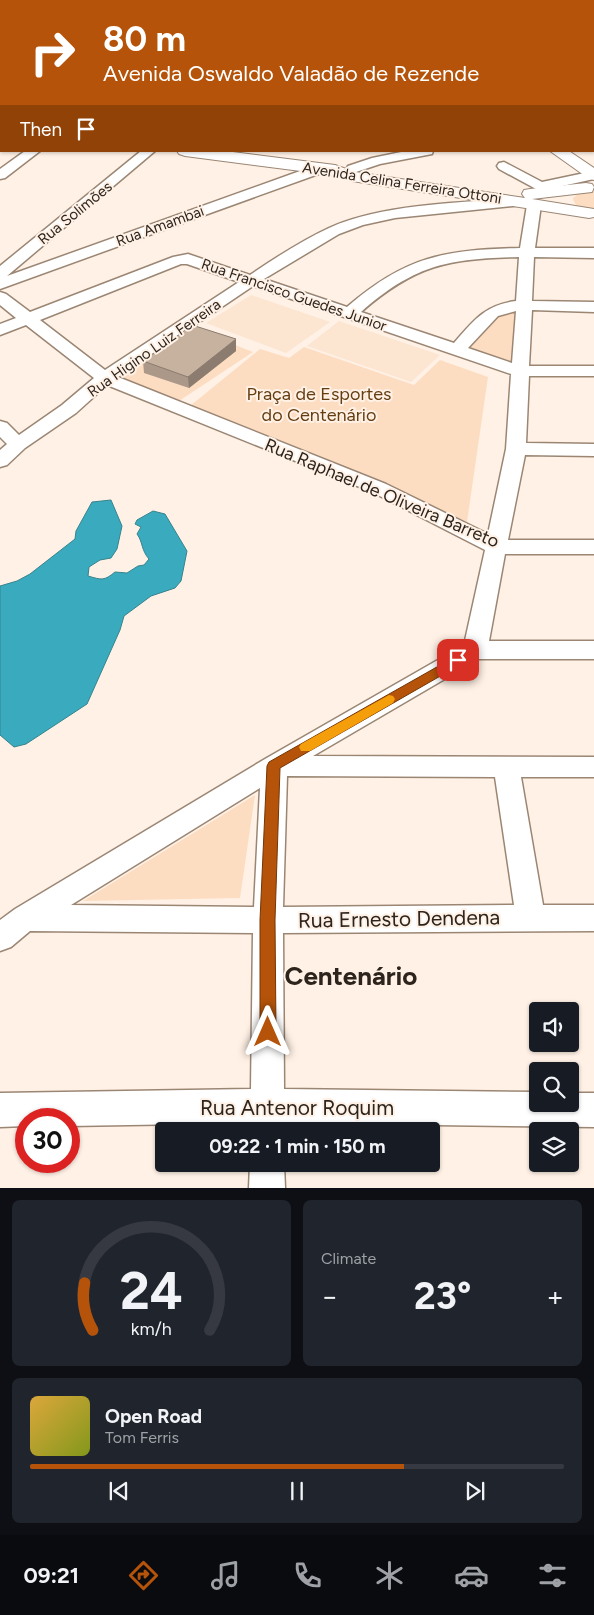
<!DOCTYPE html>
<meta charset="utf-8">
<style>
:root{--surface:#171b24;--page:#20242c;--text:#f1f3f6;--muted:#9ea1a6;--line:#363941;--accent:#b45309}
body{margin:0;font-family:Figtree,sans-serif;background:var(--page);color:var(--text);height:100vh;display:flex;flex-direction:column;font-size:19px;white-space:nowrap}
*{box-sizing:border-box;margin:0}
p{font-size:16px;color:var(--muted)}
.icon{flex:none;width:28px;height:28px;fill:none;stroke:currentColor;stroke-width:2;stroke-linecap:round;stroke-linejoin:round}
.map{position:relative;height:1188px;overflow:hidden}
.drawer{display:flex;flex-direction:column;gap:12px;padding:12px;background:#0d0f14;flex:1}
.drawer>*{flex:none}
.banner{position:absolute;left:0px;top:0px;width:595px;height:152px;box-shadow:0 1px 4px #0004;background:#b45309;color:#fff;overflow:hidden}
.tools{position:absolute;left:529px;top:1002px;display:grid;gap:10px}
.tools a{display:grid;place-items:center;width:50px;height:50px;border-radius:5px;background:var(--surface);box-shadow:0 1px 4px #0004;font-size:25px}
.speed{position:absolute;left:15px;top:1108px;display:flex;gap:10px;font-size:25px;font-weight:700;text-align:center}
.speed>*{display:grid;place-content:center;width:65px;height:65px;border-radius:50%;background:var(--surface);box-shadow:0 1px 4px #0004;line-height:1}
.speed .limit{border:8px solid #d22;background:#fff;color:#111}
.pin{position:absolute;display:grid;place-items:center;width:42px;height:42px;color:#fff;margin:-21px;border-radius:10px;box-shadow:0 2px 8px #0006}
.me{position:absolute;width:55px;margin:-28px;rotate:0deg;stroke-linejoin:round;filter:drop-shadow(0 0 4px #0008)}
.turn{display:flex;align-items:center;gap:18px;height:105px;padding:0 20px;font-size:22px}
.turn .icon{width:65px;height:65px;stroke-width:2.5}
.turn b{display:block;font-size:35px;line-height:42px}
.then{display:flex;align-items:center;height:48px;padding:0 20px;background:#0003;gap:10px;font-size:19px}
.big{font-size:38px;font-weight:700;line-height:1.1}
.drawer .widget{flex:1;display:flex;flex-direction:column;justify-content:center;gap:8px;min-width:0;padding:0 18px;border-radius:8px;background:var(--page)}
.drawer .dial{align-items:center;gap:0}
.dial svg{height:130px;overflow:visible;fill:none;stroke:var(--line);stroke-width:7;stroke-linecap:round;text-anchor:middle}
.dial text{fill:var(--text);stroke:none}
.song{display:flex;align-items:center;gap:15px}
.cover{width:60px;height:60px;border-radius:8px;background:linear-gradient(135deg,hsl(40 70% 55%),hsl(70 70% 35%))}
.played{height:5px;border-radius:2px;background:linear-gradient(90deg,var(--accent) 70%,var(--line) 70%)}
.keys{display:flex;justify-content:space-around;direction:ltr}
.heat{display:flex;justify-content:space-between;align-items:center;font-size:28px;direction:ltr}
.drawer .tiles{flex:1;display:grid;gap:12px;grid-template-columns:1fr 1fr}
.widget:last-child{grid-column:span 2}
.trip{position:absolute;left:155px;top:1122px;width:285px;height:50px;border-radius:5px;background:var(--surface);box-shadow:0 1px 4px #0004;font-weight:700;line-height:50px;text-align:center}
.tab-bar{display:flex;height:80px;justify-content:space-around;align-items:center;background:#090b0e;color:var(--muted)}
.tab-bar .icon{width:35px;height:35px}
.tab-bar .current{color:var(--accent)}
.tab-bar b{font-size:22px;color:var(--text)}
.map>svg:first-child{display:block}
</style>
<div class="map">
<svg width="594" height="1188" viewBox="0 0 594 1188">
<rect width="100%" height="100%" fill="#fff1e5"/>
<!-- built -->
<g fill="#fce5d1">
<path d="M251,295L330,322L286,353L206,323Z"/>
<path d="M339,321L440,355L411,382L307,346Z"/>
</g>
<!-- green -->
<g fill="#fdddc2">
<path d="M588,191H594V213C586,210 574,208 573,198L578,194Z"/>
<path d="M522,309L517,367L462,349L497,317Z"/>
<path d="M192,328L253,352L179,401L118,376Z"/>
<path d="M304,347L414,385L440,360L488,377L467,522L332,463L190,406L260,349L289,358Z"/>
<path d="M255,795L240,898L83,901Z"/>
</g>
<!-- water -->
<path fill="#3aabbe" stroke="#36838e" d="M111,500L122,526L117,549L111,558L100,560L89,567L88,576C102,580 104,581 115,572L127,573L138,566L144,565L149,559C141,550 143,542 137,534L141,527L135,524L137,520L153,511L165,514L187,551L181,581L175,588L151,596L124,616L120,630L87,704L26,744L14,747L0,735V586L17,581L30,574L75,539L76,531L92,502Z"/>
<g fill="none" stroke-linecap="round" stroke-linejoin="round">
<!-- minor casing -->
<g stroke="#9b8674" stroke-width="3">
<g id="minor">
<path d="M547,0H560L561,1H548Z"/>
<rect x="0" y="44" width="1" height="6"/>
<path d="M1,108V116L0,117V109Z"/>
<path d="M25,151H40L5,178L0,179V169Z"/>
<path d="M141,151H155L7,276L314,166L319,165L326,169L324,172L0,289V266Z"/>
<path d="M406,151H433L432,154L380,164L353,173L346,169L348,166L372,158Z"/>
<path d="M504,162L542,182L594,171V179L553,188L556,192L549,196L499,169L497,166L499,163Z"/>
<path d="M517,198L524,202L522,205L395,218L363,225L339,234L264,279L347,307C406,256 444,250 520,248L527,205L529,202H539L541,205L535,248H594V258L534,257L532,301L594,302V312L532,310L529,366H594V376H529L526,443L594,444V456L525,455L508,540H594V554H505L489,641H594V659H479L313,756L594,757V777H521L543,905H594V931L283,933L284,1089L538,1092V1104H570V1093H594V1127L284,1123V1131H250V1123L69,1126V1119H26V1126L0,1127V1093L251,1089L253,933L30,931L11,947L0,951V920L15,909L265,759L464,645L485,550L372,492L107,385L76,413L25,448L7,465L0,467V450L7,444L0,437V421L7,423L19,435L62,405L94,378L26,325L0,335V324L16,318L0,305V292L6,294L30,312L173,257L188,254L250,275C275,258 301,241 329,228C382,204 459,203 517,198ZM519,257L516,301C485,305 474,320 454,343L361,312C416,264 448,259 519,257ZM181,264H187L239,282L105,370L40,320ZM253,286L511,374L506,449L488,534L386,484L118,377ZM516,311L512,363L468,348L498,316ZM287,776L495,777L514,905L283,907ZM260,788L254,907L71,905Z"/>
<path d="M250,1164H284L285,1188H249Z"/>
</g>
</g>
<!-- secondary casing -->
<g stroke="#9b8674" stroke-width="2">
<g id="secondary">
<path d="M117,0H129L130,1H118Z"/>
<path d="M322,0H335L336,1H323Z"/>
<path d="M0,119L1,120V129H0Z"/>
<path d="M177,151H225L335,165L355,172L525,198L522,194L524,190L530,189L586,183L592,184L594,187L592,192L532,199L594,209V217L589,218L352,181L332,175L185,156L179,154Z"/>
<path d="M550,151H569L594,168V180L588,178Z"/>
</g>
</g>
<!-- minor -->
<use href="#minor" fill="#fff" fill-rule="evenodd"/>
<!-- secondary -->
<use href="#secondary" fill="#fff" fill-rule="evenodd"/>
</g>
<!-- wall -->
<path fill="#ab9889" d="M236,339V351L189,388L144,373L143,361Z"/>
<!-- shaded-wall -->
<path fill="#8b7c6f" d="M236,339V351L189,388L188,377Z"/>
<!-- building -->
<path fill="#c7b19f" stroke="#8b7c6f" d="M192,325L236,339L188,377L143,361Z"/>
<!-- route -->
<path fill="#b45309" stroke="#753606" d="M458,655L464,660L463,663L280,768L275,920L276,1032L273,1037L268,1039L262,1037L260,1032V920L267,766L269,762Z"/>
<!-- slow -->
<path fill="#f59e0b" d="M389,695L393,696L395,699L393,703L310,751H301L299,747L301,744Z"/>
<g text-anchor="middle" stroke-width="4" stroke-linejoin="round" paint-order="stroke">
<!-- far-street labels -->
<g font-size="15" fill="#2d251d" stroke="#fff1e5">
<text transform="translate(402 183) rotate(9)" y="5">Avenida Celina Ferreira Ottoni</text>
<text transform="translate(75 213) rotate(-39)" y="5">Rua Solimões</text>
<text transform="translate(160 226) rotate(-20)" y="5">Rua Amambai</text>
<text transform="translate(294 295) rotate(19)" y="5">Rua Francisco Guedes Junior</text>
<text transform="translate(154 348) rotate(-35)" y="5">Rua Higino Luiz Ferreira</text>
</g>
<!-- park labels -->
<g font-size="18" fill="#653d11" stroke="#fff1e5">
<text x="319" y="400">Praça de Esportes<tspan x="319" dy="21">do Centenário</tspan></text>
</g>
<!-- street labels -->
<g font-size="18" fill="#2d251d" stroke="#fff1e5">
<text transform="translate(382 493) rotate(23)" y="6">Rua Raphael de Oliveira Barreto</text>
</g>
<!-- near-street labels -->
<g font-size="21" fill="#2d251d" stroke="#fff1e5">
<text transform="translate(399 919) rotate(-1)" y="7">Rua Ernesto Dendena</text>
<text x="297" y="1115">Rua Antenor Roquim</text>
</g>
<!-- near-district labels -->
<g font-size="26" font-weight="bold" fill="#2d251d" stroke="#fff1e5">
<text x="351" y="985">Centenário</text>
</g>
</g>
</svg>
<div class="tools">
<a><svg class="icon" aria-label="sound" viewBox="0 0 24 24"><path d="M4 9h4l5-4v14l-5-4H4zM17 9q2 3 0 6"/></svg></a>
<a><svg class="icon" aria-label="search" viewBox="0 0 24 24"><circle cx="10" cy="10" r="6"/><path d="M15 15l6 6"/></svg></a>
<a><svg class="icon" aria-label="layers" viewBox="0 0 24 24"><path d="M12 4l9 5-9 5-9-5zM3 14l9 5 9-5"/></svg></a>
</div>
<div class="speed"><div class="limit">30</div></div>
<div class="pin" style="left:458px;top:660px;background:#d93025"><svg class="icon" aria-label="arrive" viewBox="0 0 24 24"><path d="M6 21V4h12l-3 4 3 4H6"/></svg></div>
<svg class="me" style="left:268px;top:1032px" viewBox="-20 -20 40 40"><path d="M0-17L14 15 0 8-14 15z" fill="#b45309" stroke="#fff" stroke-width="4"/></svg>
<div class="trip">09:22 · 1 min · 150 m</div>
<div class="banner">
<div class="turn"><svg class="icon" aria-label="right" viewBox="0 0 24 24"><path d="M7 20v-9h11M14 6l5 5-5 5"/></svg><div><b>80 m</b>Avenida Oswaldo Valadão de Rezende</div></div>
<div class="then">Then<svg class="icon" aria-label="arrive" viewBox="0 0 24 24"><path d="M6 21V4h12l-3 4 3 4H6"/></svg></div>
</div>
</div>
<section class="drawer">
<div class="tiles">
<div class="widget dial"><svg viewBox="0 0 100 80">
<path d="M14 69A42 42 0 1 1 86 69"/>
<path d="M14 69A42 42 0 0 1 9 40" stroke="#b45309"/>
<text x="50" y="56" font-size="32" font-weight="700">24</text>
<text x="50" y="72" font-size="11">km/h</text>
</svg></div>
<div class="widget"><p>Climate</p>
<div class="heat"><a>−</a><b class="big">23°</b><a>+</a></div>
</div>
<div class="widget">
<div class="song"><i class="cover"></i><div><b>Open Road</b><p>Tom Ferris</p></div></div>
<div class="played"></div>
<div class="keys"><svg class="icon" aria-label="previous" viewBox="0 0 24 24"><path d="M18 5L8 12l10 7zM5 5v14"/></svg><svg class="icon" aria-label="pause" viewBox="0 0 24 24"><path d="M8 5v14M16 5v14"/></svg><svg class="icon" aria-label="next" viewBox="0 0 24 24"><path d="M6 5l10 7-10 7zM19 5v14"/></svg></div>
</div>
</div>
</section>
<nav class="tab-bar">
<b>09:21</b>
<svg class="icon current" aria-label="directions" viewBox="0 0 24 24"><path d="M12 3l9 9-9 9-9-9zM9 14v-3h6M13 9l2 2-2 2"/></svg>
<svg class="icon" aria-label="music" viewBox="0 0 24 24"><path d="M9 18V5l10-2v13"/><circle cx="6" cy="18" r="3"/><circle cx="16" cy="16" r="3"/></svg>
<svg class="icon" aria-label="phone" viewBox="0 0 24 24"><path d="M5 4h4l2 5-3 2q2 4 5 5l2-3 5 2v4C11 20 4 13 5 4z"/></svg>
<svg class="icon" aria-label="climate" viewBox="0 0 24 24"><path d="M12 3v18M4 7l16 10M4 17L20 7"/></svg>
<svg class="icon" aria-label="car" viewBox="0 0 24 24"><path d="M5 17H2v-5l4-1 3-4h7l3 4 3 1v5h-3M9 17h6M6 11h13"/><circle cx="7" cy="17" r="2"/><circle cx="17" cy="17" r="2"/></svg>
<svg class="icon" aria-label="filters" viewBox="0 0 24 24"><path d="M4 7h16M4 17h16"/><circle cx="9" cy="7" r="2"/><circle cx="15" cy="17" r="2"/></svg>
</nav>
